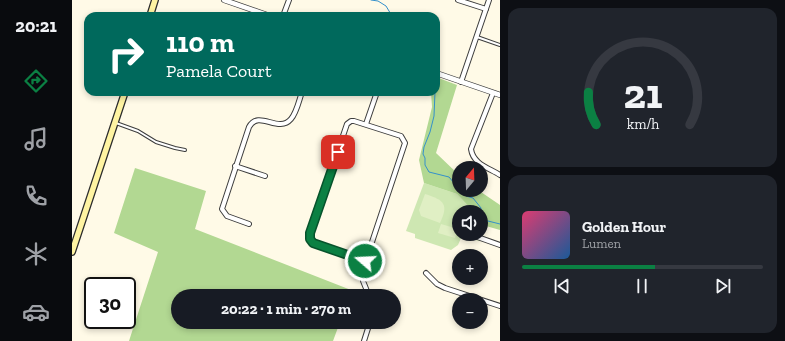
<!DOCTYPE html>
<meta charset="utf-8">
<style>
:root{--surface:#171b24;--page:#20242c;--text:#f1f3f6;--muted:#9ea1a6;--line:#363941;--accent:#0b8043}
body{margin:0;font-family:"Zilla Slab",serif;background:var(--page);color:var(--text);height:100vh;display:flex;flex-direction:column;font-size:15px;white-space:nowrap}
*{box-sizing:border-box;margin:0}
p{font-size:13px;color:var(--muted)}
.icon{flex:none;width:22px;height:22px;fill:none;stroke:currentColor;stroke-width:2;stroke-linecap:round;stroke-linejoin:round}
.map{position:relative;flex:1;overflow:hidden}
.drawer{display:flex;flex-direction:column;gap:8px;padding:8px;background:#0d0f14;width:285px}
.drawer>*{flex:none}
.top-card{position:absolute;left:12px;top:12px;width:356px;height:84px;border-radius:12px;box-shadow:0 2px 6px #0003;background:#00695c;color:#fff;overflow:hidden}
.needle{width:26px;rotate:19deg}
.buttons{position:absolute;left:380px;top:161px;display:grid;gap:8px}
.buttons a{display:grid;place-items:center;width:36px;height:36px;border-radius:50%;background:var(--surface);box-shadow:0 2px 6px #0003;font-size:20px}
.speed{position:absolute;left:12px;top:277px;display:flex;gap:8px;font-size:20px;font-weight:700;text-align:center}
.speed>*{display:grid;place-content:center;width:52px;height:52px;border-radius:50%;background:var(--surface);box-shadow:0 2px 6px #0003;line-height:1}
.speed .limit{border:2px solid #111;border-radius:6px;background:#fff;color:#111}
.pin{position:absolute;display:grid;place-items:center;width:34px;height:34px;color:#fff;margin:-17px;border-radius:8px;box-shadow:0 2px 6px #0006}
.me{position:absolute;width:44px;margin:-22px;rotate:289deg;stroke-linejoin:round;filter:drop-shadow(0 0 3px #0008)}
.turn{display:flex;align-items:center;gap:14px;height:84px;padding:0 16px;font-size:18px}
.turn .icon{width:52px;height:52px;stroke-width:2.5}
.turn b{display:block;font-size:28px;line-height:34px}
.drawer .card{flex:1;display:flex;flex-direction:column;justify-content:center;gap:6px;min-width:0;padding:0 14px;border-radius:12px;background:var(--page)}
.drawer .dial{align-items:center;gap:0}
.dial svg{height:104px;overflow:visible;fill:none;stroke:var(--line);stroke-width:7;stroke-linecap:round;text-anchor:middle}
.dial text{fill:var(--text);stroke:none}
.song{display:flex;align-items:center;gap:12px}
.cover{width:48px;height:48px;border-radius:6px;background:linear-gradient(135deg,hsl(340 70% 55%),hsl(210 70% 35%))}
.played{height:4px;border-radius:2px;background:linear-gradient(90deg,var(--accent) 55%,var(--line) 55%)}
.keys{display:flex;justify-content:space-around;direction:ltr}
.trip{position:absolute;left:99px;top:289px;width:230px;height:40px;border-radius:20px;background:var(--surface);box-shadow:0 2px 6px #0003;font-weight:700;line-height:40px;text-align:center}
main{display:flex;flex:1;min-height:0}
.menu{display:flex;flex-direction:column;width:72px;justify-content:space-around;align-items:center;background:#090b0e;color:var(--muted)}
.menu .icon{width:28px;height:28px}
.menu .current{color:var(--accent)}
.menu b{font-size:18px;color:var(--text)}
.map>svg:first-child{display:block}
</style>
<main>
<nav class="menu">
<b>20:21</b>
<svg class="icon current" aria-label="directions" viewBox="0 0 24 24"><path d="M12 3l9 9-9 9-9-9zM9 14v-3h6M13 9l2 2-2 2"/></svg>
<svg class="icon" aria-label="music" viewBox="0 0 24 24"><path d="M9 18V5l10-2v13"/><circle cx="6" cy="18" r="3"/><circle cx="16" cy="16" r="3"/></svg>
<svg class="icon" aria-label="phone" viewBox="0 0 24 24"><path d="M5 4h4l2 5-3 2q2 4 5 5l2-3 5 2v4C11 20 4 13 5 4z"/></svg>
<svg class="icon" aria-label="climate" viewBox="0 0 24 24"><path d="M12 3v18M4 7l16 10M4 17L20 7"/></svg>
<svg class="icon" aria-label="car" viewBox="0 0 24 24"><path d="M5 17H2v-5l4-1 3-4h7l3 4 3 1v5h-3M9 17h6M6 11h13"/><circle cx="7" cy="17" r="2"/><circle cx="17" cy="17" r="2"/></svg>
</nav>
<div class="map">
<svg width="428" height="341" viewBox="0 0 428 341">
<rect width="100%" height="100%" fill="#fffae7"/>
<!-- green -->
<path fill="#cee7b2" d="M352,183L385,194L402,212H387V234H409V220L414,226L409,241L389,238L386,245L379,250L343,238V234L334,231Z"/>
<!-- forest -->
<g fill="#b2d892">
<path d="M364,77L385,85L364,153L387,175V190H406L428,205V230L414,226L409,220V212H402L385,194L352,183L347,160L360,107L359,92H364Z"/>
<path d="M63,168L134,191L123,229L279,290L277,296H106V322H268L261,341H57L86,252L42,233Z"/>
</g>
<!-- pitch -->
<g fill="#e0efc4">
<path d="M353,194C372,200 377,204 368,223L349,216L347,210Z"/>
<path d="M369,224L386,229L383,238L366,233Z"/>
</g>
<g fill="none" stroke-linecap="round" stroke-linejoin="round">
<!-- stream -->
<g stroke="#3490cb" stroke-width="1">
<path d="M299,0L306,1L314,6L320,16"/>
<path d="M363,92L362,116L358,132L352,147L351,154L353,158V165L357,172L377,177L387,189"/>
<path d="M388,190L394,196L401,198L409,208V216L412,220L428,224"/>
</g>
<!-- service casing -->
<g stroke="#3d3d3d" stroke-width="4">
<g id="service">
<path d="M405,37L428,45"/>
<path d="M44,123L66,131L84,142L103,148L113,150"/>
</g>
</g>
<!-- minor casing -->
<g stroke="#3d3d3d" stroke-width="6">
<g id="minor">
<path d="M386,0L414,9"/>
<path d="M211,16L217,0"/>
<path d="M389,82L417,0"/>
<path d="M421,93L399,149C401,164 417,168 428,175"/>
<path d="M294,124L305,92"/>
<path d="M163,166L193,176"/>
<path d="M177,224L155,216L150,209L177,127C187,109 206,134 219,119C225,112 227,100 230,92"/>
<path d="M397,234L428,245"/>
<path d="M293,261L241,243L237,239V236L275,124L279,121H282L329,136L333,143L291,269V281L297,296"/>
<path d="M354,273L365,284L373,288L428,306"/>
<path d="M292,341L298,322"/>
</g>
</g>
<!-- tertiary casing -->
<g stroke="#3d3d3d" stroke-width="6">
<g id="tertiary">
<path d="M152,0L198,16"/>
<path d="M364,73L428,95"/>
</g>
</g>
<!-- secondary casing -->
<g stroke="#2c2c2c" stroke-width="8">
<g id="secondary">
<path d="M78,16L83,0"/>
<path d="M0,252L53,92"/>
</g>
</g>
<!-- service -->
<use href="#service" stroke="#fff" stroke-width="2"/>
<!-- minor -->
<use href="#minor" stroke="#fff" stroke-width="4"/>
<!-- tertiary -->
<use href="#tertiary" stroke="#fff" stroke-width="4.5"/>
<!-- secondary -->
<use href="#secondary" stroke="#fff4a2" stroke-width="5.5"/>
</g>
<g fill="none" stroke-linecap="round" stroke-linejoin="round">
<!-- route casing -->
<g stroke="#07532c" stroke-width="10">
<path id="route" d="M266,152L238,233V239L241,243L293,261"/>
</g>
<!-- route -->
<use href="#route" stroke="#0b8043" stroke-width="7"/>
</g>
</svg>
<div class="buttons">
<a><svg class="needle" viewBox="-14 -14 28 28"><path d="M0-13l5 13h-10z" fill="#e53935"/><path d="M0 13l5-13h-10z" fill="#9ea1a6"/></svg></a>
<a><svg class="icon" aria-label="sound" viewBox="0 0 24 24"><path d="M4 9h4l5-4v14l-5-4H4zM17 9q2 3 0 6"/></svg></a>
<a>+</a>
<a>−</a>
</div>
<div class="speed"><div class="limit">30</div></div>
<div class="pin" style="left:266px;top:152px;background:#d93025"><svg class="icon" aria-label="arrive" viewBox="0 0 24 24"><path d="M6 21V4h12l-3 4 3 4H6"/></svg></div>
<svg class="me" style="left:293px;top:261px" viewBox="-20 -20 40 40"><circle r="17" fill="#0b8043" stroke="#fff" stroke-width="3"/><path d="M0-11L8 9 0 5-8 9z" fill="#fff"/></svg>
<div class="trip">20:22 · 1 min · 270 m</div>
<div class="top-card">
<div class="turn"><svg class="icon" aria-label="right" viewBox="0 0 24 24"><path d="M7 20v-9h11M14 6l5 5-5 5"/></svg><div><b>110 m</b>Pamela Court</div></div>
</div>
</div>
<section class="drawer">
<div class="card dial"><svg viewBox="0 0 100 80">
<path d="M14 69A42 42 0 1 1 86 69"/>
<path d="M14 69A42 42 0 0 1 8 44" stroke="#0b8043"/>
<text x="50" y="56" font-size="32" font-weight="700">21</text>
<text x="50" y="72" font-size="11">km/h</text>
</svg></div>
<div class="card">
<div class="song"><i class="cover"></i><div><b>Golden Hour</b><p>Lumen</p></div></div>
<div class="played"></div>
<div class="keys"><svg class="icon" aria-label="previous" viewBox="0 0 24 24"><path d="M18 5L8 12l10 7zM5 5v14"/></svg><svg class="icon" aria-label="pause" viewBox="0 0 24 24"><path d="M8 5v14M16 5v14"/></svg><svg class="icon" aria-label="next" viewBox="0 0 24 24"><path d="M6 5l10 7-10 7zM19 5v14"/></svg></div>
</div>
</section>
</main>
